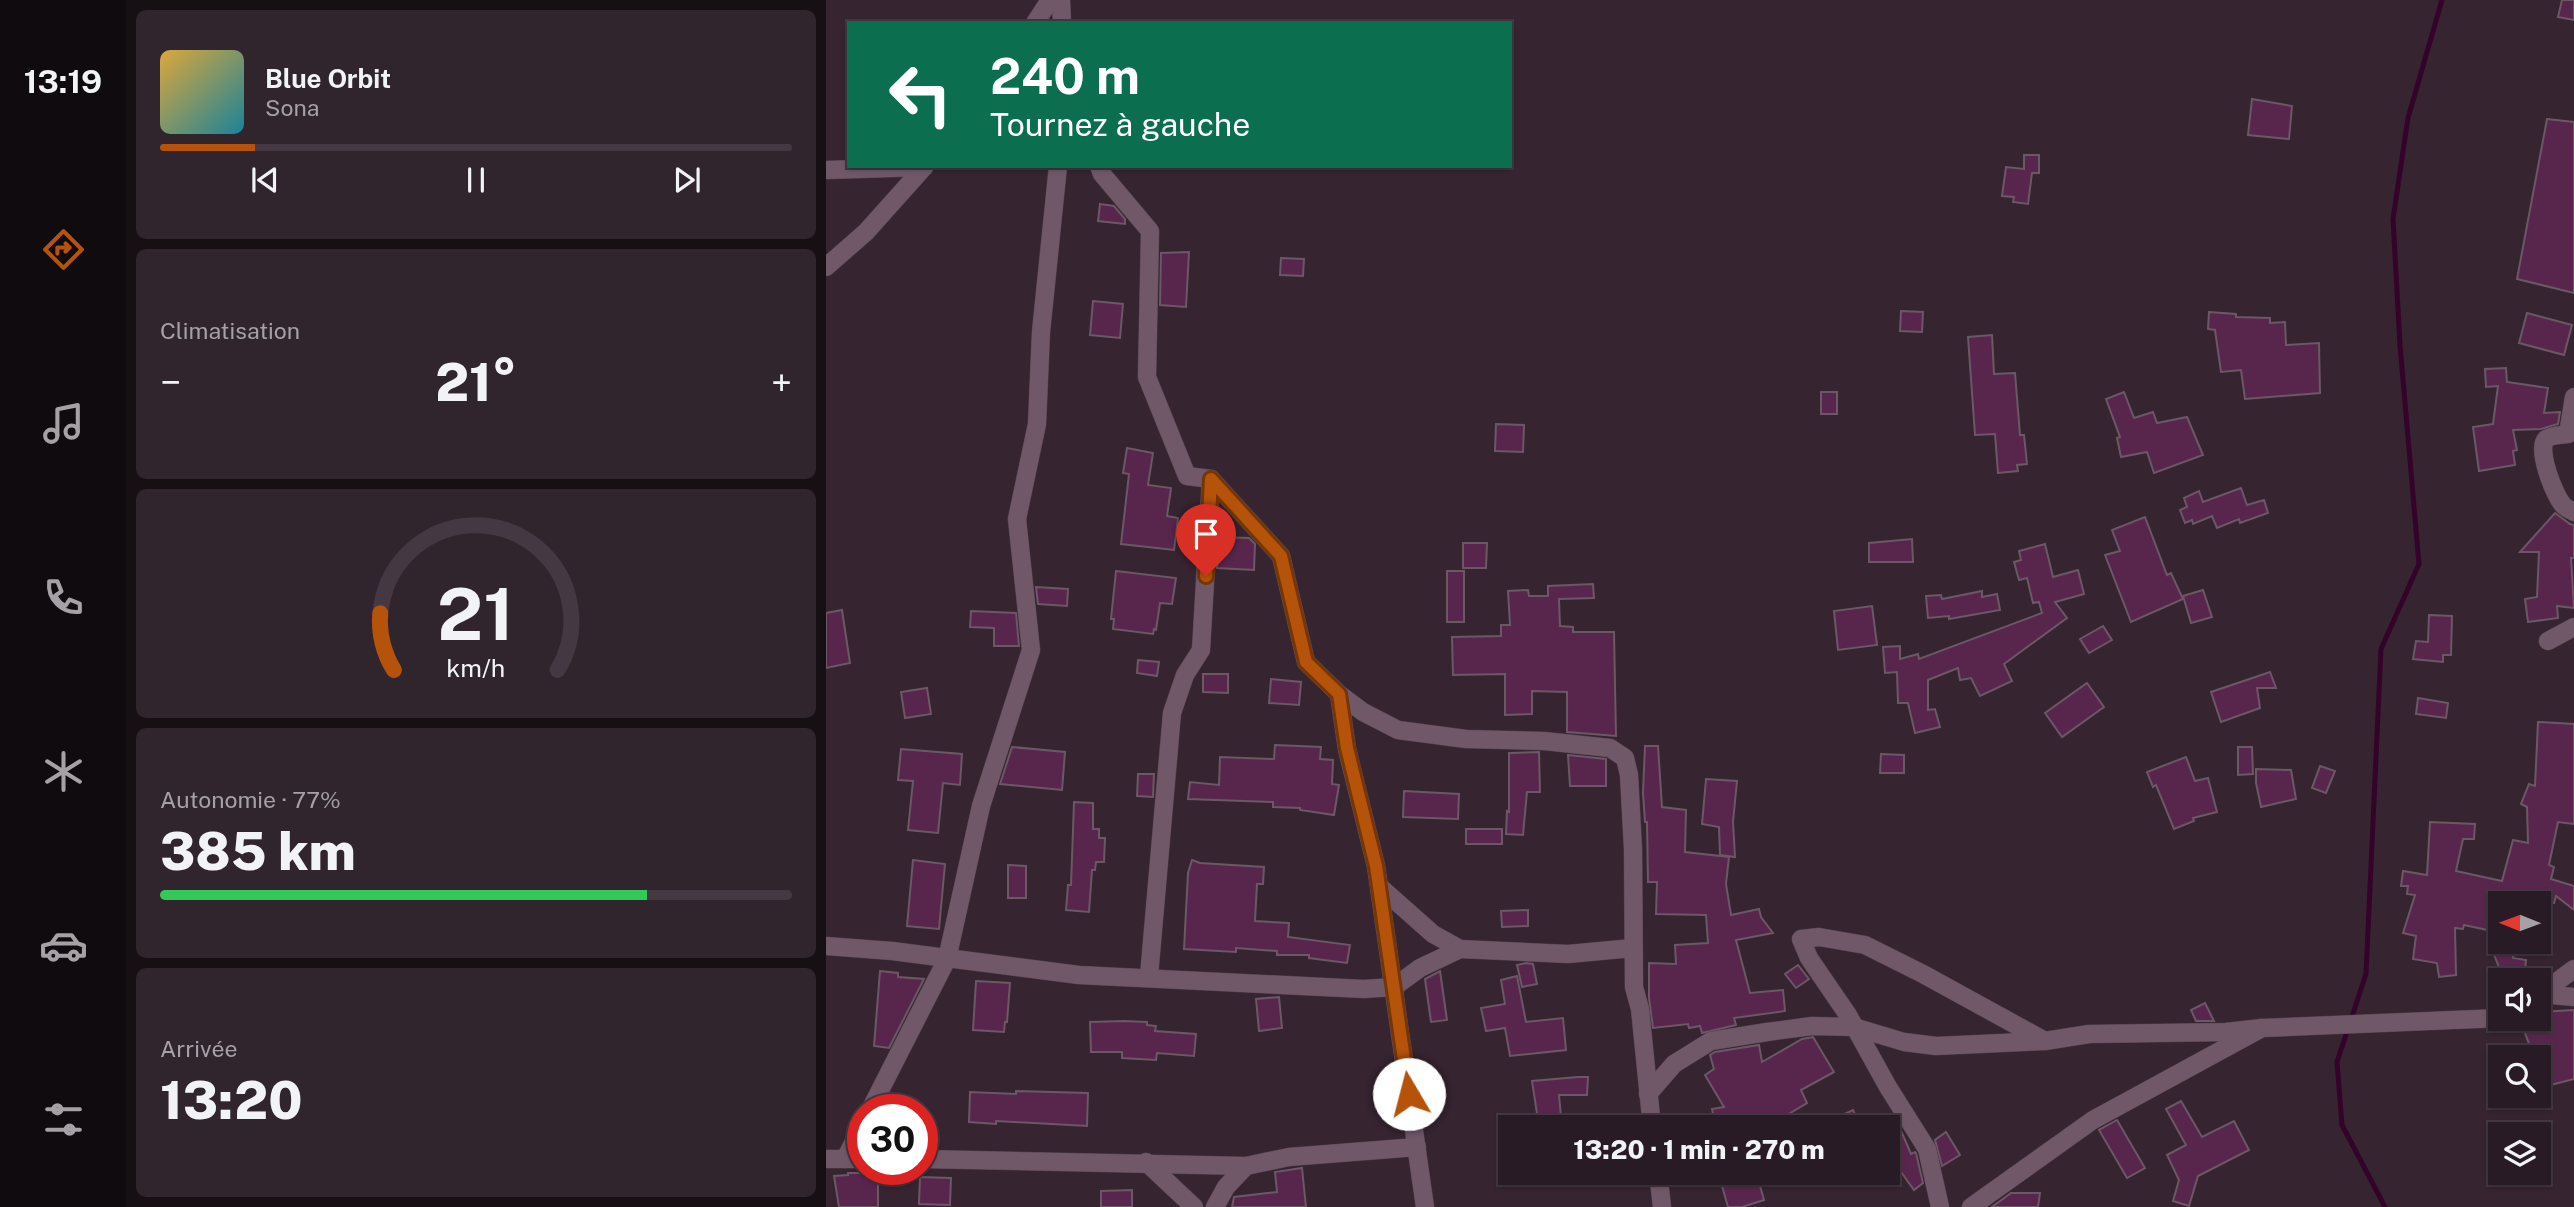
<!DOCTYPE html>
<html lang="fr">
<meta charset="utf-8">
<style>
:root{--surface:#281b25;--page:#30242d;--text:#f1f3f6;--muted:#a5a1a7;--line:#443942;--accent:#b45309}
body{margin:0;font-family:"Public Sans",sans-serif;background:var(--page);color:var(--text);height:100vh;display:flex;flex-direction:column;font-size:26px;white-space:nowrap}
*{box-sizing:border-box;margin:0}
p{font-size:23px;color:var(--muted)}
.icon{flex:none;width:38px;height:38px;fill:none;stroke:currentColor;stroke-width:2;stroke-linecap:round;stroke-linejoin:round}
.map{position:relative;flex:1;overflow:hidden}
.details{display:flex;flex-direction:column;gap:10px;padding:10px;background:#160f14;width:700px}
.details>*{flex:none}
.guide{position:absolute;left:21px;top:21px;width:665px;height:147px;border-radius:0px;box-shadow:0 2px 5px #0004,0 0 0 2px var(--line);background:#0b6e4f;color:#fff;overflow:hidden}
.needle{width:46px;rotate:271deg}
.buttons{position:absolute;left:1662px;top:891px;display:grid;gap:14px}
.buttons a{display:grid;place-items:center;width:63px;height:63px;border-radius:0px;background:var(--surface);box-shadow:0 2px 5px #0004,0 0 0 2px var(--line);font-size:35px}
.speed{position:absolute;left:21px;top:1094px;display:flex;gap:14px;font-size:35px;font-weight:700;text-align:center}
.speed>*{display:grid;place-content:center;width:91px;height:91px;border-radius:50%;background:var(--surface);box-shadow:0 2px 5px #0004,0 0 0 2px var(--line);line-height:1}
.speed .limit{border:10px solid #d22;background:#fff;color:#111}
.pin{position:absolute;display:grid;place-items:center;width:60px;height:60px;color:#fff;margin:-72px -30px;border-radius:50% 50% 50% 0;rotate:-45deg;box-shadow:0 0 7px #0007}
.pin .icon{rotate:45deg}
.me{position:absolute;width:77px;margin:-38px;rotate:352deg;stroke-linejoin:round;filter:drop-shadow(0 0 5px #0008)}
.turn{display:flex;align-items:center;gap:24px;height:147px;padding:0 28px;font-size:32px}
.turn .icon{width:91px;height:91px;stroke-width:2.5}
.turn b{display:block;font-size:49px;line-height:60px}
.big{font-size:52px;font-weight:800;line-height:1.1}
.details .tile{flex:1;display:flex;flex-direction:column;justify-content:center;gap:10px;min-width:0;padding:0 24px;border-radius:10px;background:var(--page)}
.details .dial{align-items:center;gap:0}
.dial svg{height:182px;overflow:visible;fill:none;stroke:var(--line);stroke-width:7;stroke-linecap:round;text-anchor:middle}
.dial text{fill:var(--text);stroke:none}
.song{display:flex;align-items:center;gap:21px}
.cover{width:84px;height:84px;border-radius:10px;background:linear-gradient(135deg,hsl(40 70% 55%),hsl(190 70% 35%))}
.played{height:7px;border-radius:4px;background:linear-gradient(90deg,var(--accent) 15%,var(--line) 15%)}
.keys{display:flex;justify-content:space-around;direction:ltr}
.heat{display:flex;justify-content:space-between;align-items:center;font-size:38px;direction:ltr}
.charge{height:10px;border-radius:5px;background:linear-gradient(90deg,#34c759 77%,var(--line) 0)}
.trip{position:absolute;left:672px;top:1115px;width:402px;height:70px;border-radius:0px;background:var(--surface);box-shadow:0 2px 5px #0004,0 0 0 2px var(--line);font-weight:800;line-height:70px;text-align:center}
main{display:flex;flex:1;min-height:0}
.tab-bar{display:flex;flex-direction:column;width:126px;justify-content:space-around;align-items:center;background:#100b0f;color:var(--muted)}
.tab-bar .icon{width:49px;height:49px}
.tab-bar .on{color:var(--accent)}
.tab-bar b{font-size:32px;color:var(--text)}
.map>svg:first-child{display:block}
</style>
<main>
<nav class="tab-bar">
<b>13:19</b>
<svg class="icon on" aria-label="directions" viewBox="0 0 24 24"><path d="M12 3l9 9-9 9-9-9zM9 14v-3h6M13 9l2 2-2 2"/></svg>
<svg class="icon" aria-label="music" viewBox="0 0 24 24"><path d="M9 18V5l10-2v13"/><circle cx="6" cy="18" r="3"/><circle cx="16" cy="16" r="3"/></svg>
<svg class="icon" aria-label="phone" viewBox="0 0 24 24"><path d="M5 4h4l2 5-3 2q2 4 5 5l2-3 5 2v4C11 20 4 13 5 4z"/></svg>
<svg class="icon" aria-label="climate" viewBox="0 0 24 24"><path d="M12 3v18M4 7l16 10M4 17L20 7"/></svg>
<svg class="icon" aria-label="car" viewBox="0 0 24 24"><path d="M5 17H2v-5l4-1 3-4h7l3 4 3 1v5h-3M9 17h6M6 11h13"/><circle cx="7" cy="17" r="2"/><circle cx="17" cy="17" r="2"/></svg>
<svg class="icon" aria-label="filters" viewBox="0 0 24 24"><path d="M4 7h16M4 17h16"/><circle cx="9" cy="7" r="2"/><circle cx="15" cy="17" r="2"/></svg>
</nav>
<section class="details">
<div class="tile">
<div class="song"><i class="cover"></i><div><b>Blue Orbit</b><p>Sona</p></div></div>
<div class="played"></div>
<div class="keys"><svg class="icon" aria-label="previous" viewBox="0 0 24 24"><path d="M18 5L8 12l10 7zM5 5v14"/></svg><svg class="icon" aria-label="pause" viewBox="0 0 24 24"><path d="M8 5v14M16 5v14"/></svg><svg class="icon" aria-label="next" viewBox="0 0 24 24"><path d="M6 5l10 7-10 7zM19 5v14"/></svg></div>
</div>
<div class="tile"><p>Climatisation</p>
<div class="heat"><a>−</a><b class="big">21°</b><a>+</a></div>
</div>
<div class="tile dial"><svg viewBox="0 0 100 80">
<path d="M14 69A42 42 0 1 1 86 69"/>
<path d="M14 69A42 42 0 0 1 8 44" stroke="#b45309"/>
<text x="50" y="56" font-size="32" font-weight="700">21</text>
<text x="50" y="72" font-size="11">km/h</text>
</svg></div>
<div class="tile"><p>Autonomie · 77%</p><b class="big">385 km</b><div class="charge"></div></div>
<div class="tile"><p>Arrivée</p><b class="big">13:20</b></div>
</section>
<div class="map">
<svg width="1748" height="1207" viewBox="0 0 1748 1207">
<rect width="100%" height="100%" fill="#362431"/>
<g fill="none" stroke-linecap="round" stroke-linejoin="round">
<!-- stream -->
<path stroke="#33032a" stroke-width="5" d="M1559,1207L1516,1125L1511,1062L1540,974L1555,649L1593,564L1574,345L1567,219L1582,118L1616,0"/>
</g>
<!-- building -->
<g fill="#58264c" stroke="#6b5765" stroke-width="2">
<path d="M1736,0H1748V20L1732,17Z"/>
<path d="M1426,99L1466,106L1463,139L1422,135Z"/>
<path d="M1721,119L1748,122V293L1691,279Z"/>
<path d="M1198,155H1213V173H1206L1202,204L1187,202L1188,197L1176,196L1180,167L1198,169Z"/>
<path d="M274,204L288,206L299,219V224L272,221Z"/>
<path d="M363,252L360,307L334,305L335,253Z"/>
<path d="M455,258L478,259L477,276L454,275Z"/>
<path d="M267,301L297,304L294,338L264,335Z"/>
<path d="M1075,311L1097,312L1096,332L1074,331Z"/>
<path d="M1383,312L1410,314V317L1444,318V323L1459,322L1460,345L1493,343L1494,393L1419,399L1415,370L1395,372L1389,330L1382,329Z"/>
<path d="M1701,313L1746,325L1738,355L1693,343Z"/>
<path d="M1166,335L1168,374L1189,373L1194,435H1198L1201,464L1191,465L1192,471L1172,473L1169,434L1149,435L1142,337Z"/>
<path d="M1680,368L1681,382L1722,388L1718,413L1734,412L1732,424L1715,429L1687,430L1691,450L1687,451L1689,465L1653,471L1647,427L1667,424L1672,386L1660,387L1659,369Z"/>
<rect x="995" y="392" width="16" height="22"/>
<path d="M1298,392L1308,418L1327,412L1331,423L1361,417L1377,455L1328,473L1321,452L1295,457L1291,438L1294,437L1280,399Z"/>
<path d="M670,424L698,425L697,452L669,451Z"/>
<path d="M301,448L327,453L322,485L345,488L341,516L352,518L348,550L295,544L303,474L297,473Z"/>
<path d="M1415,488L1421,505L1438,500L1442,513L1414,523L1413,519L1391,528L1386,516L1367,524L1366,520L1359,523L1354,510L1361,507L1358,498L1373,491L1377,502Z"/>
<path d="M1729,513L1744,524L1748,525V558H1745L1748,608L1731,606L1732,618L1702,622L1699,599L1711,597L1713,552H1694Z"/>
<path d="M1319,517L1341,575L1345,573L1357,599L1305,622L1279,555L1294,551L1286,530Z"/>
<path d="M393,537L423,538L429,544L428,570L391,568Z"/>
<path d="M1086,539L1087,562H1043V543Z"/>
<path d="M637,543H661L660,568H637Z"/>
<path d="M1219,544L1227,577L1252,570L1258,594L1229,602L1241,618L1178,664L1186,681L1154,696L1145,678L1134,680L1132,668L1102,680V710L1109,709L1114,727L1089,733L1082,703H1072L1071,672L1059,673L1057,647L1074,646V659L1092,654L1093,659L1216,613L1213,602L1207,603L1201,578L1193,580L1188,562L1195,560L1193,551Z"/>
<path d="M290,571L350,578L346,604L334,603L330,630L328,629L327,634L287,629L288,619H285Z"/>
<rect x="621" y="571" width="17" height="51"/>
<path d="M767,584L768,598L733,599L734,626L747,627V632H788L790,736L741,732V692L706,691V714L679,715V674L627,675L626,637L675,636V625H684L682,591L702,590L703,596H722V586Z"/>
<path d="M210,587L242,589L241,606L212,604Z"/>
<path d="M1377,590L1386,617L1365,623L1357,596Z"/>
<path d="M1156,591V597L1171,594L1174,610L1123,619V616L1102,618L1100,596L1115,595L1116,599Z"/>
<path d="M1046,606L1051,645L1012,650L1008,611Z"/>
<path d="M16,610L24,663L0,668V613Z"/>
<path d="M145,611L190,613L193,646H168V628L144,627Z"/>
<path d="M1603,615L1626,616L1625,655H1617V662L1587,659L1590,641L1602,642Z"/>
<path d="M1277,626L1286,640L1263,653L1254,639Z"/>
<path d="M312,660L333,662L331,676L311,673Z"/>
<path d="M1444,672L1450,688H1431L1434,708L1395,722L1385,692Z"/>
<path d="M377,674H402V693L377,692Z"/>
<path d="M445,679L475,682L473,705L443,703Z"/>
<path d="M1261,683L1278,707L1236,737L1219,713Z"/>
<path d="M101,688L105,714L79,718L75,692Z"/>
<path d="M1592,698L1622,703L1620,718L1590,714Z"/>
<path d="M1712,722L1748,724V824L1732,822L1723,865L1728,867L1725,879L1748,886V910L1730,896L1728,903L1704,896L1703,903H1675V933L1638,925L1637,929L1629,928L1630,975L1613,977L1611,963L1587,959L1590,936L1577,933L1589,895L1581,894L1582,886H1575L1577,871L1601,875L1604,822L1649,824L1648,839H1637L1630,871L1676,881L1687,840L1702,843L1701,807L1695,804L1703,784L1709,786Z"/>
<path d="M449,745L495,747L494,759L507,760L506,784L513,785L508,815L474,810V808L447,807V802L362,799L364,782L393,785L394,757L448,759Z"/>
<path d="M819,746H832L836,807L860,810L859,852L903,857L900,884L905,915L933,909L935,917L947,933L910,940L924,993L957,990L959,1011L908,1018L910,1025L876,1033L874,1026L863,1028L862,1024L827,1028L823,998V963L850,964L849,945L882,943L880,915L830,914L831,882H822L821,822H819L817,793Z"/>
<path d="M186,747L239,752L236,790L174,784Z"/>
<path d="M1412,747H1426L1427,774L1412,775Z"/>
<path d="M75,749L136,754L134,785L117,783L112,833L82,830L87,781L72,780Z"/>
<path d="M713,752L714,792H701L697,835L680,834L681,811L683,812V753Z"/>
<path d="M1055,754L1078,755V773H1054Z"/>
<path d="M742,755L780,759V786H744Z"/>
<path d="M1360,757L1369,781L1382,778L1391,812L1367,818L1368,821L1348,829L1330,785L1327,787L1321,772Z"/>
<path d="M1494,766L1509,771L1500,793L1486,788Z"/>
<path d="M1430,769L1465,770L1470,799L1435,807L1430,783Z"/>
<path d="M312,774H328L327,797L311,796Z"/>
<path d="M880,779L911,781L907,822L909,857L894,855L893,827L876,824Z"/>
<path d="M578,791L633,794L632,819L577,817Z"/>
<path d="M248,802L267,803V829H273V838H279L278,862H270L269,870H266L263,912L240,910L242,885H245Z"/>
<rect x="640" y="829" width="36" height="15"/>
<path d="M87,860L119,864L113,929L81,926Z"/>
<path d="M366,860L374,863L438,867L437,884H431L429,921L463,923L462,937L524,945L521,963L483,958V955H451V951L410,948V952L358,949L362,873Z"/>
<path d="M182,865L200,866V898H182Z"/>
<path d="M702,910V926L676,927L675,911Z"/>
<path d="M1669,943L1689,946L1687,958L1700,960L1698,980H1678L1667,952Z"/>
<path d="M700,963L707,964L711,984L696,987L691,965Z"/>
<path d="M972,965L983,979L970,988L959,974Z"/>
<path d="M54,971L72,973V977L98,979L63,1048L48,1046Z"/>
<path d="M614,971L621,1020L605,1022L599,979Z"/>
<path d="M691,976L700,1022L737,1018L740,1050L684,1056L679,1028L660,1031L655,1008L679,1004L675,980Z"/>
<path d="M150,981L184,983L181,1022H179L178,1032L147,1030Z"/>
<path d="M453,997L456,1028L433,1031L430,999Z"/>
<path d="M1379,1003L1388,1021H1370L1365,1010Z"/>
<path d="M1748,1010V1079L1713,1088V1057H1708L1696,1025L1713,1019V1012Z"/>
<path d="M298,1021L321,1022V1025L330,1026L329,1031L370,1034L368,1056L331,1053L330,1060L296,1058V1052H265L264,1022Z"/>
<path d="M987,1037L1008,1072L975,1090L981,1103L941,1127H890L886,1109L898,1107L879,1075L888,1069L884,1055L889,1052L933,1045L936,1062L976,1039Z"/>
<path d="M752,1077H762L761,1095H733L736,1127H713L706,1081Z"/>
<path d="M190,1091L262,1093L261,1126L170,1121V1124L143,1122L144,1092L190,1094Z"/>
<path d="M1355,1101L1376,1137L1408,1121L1423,1150L1372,1176L1363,1206L1347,1201L1353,1180L1341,1155L1360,1145L1340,1109Z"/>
<path d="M1027,1110L1035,1127H991Z"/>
<path d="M1291,1120L1319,1168L1301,1178L1273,1130Z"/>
<path d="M1120,1132L1134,1155L1116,1166L1109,1140Z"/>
<path d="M1076,1133L1085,1154L1089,1152L1090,1153L1097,1183L1088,1190L1070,1165L1062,1169V1139Z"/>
<path d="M476,1168L480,1207H406L408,1197L451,1192L449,1172Z"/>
<path d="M892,1172H930L938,1200L916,1207H902Z"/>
<path d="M22,1173H52V1207H13L8,1176L22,1175Z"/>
<path d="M94,1177L125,1178L124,1205L93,1204Z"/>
<path d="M306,1190V1207H275V1191Z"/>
<path d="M1185,1193H1214L1212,1207H1166Z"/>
</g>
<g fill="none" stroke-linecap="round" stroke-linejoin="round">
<!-- minor casing -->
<g stroke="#52414d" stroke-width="19">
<g id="minor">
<path d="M235,0L236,23"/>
<path d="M209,23L224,0"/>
<path d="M273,166L276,174L324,231L321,377L361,476L385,479L455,556L480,662L513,694L537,712L572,730L640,739L718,741L784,748L799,758L803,775L807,849L808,987L814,1009L826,1127"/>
<path d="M0,170L98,167"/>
<path d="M0,267L40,232L99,166"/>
<path d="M1748,397L1742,434C1736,435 1725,435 1720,439C1710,449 1729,498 1738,506C1741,509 1745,510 1748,512"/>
<path d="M1722,641L1748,627"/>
<path d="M513,694L521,749L550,866L599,1207"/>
<path d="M554,887L607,934L634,949L742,954L807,948"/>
<path d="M0,946L66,951L253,975L538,989L568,987L594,968L634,949"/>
<path d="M323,976L346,713L359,675L375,650L385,479"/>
<path d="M1714,994L1748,997"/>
<path d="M1713,995L1748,969"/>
<path d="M822,1094L848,1064L885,1041L941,1032L986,1026L1028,1027L1078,1042L1110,1046L1219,1041"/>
<path d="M44,1110L121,959L155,806L205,650L191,519L211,424L215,332L232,166"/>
<path d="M0,1159H37"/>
<path d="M19,1159L37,1124"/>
<path d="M96,1159L420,1166L463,1157L591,1147"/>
<path d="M320,1162L368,1207"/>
<path d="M832,1172L836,1207"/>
<path d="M389,1207L400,1187L420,1166"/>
<path d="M1114,1207L1101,1149L1062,1087L1022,1015L983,958L975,939L993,937L1039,945L1097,974L1219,1041L1263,1034L1400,1032L1436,1028"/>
<path d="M1145,1207L1267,1120L1436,1028L1675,1018"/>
</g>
</g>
<!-- minor -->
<use href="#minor" stroke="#705869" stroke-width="18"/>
</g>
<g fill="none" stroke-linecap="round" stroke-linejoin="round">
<!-- route casing -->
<g stroke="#753606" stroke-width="18">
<path id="route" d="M380,576L385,479L455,556L480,662L513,694L521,748L550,866L583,1094"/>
</g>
<!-- route -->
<use href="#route" stroke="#b45309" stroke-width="12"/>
</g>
</svg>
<div class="buttons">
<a><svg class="needle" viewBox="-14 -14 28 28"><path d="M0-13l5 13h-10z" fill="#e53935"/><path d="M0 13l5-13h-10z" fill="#a5a1a7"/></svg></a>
<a><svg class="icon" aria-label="sound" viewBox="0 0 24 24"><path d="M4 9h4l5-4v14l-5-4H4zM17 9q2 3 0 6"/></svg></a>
<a><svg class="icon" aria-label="search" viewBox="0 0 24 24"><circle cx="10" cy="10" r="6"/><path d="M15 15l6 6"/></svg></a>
<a><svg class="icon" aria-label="layers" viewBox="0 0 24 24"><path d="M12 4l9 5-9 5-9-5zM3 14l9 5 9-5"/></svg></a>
</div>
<div class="speed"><div class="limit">30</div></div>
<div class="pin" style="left:380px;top:576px;background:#d93025"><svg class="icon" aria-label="arrive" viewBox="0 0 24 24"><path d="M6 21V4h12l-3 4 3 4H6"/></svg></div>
<svg class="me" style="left:583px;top:1094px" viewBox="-20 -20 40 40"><circle r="19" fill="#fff"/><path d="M0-13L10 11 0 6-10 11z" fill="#b45309"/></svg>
<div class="trip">13:20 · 1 min · 270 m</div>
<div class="guide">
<div class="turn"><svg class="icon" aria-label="left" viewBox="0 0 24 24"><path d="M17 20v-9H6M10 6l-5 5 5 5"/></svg><div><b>240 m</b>Tournez à gauche</div></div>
</div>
</div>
</main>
